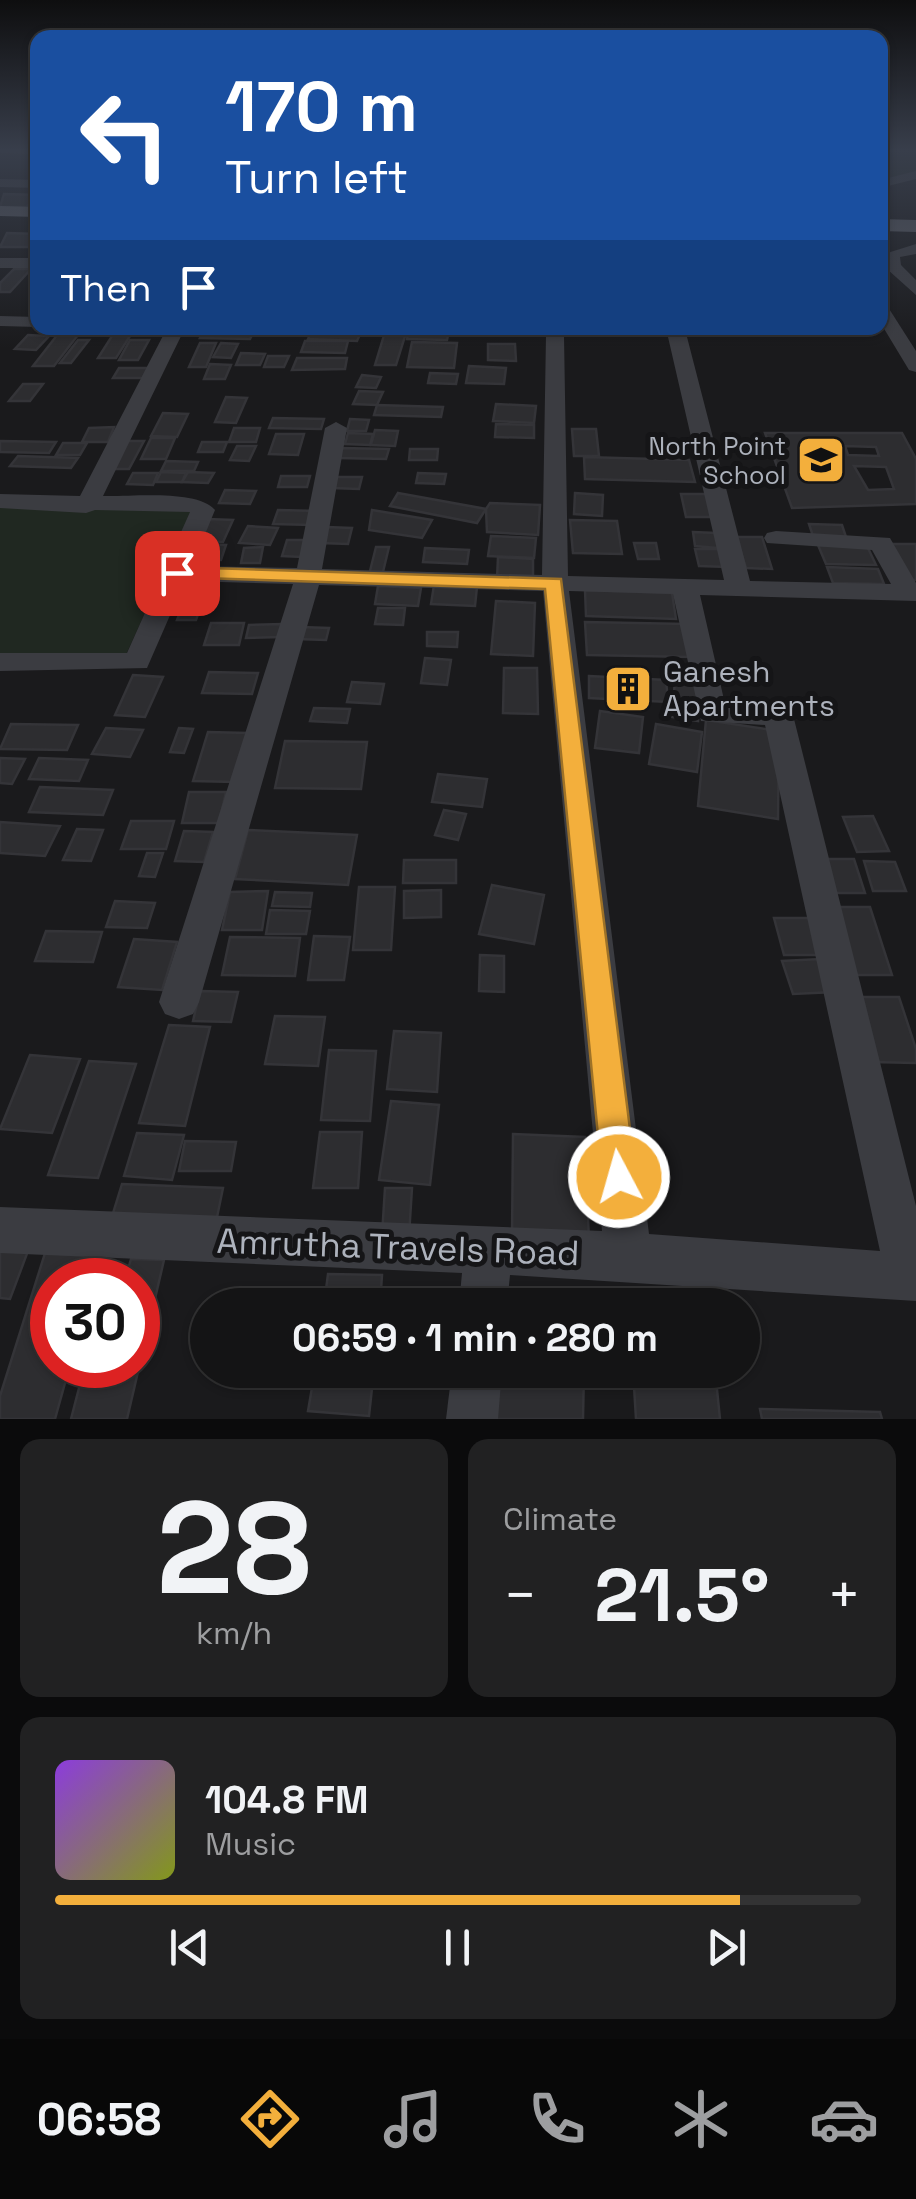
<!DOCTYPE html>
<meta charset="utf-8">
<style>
:root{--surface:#141415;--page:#212122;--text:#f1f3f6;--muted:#9d9ea0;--line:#333334;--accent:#f3af3c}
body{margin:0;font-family:"Space Grotesk",sans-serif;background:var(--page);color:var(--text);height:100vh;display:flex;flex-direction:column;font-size:38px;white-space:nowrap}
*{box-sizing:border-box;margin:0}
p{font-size:32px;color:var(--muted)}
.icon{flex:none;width:55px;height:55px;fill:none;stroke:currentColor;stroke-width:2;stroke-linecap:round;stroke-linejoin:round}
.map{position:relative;height:1419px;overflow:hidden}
.sheet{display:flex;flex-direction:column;gap:20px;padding:20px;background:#0b0b0c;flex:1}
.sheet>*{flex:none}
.banner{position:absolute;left:30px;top:30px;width:858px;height:305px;border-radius:20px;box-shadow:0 2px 8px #0004,0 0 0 2px var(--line);background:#1a4fa0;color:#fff;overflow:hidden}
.speed{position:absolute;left:30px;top:1258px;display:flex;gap:20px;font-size:50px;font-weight:700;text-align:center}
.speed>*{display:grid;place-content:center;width:130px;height:130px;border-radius:50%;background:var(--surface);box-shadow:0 2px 8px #0004,0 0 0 2px var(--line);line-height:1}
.speed .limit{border:15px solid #d22;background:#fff;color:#111}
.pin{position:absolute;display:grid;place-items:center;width:85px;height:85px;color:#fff;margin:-42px;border-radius:20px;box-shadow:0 5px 15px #0006}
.me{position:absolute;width:110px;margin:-55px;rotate:354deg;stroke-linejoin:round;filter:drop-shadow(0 0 8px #0008)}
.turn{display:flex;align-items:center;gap:35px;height:210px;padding:0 30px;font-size:45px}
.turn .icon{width:130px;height:130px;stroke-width:2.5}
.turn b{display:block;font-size:70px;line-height:85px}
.then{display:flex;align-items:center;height:95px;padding:0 30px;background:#0003;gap:20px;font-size:38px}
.big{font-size:75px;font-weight:700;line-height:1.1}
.sheet .tile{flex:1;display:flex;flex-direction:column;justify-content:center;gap:15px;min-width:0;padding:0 35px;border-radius:20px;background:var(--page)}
.sheet .dial{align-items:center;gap:0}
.dial b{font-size:130px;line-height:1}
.song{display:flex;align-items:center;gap:30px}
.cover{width:120px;height:120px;border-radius:15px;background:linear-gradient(135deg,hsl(270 70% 55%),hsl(70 70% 35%))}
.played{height:10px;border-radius:5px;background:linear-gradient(90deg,var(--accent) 85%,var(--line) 85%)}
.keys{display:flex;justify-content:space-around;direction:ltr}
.heat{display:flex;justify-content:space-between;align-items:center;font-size:55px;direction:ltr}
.sheet .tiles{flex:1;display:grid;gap:20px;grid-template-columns:1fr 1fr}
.tile:last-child{grid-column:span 2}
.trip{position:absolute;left:190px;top:1288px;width:570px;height:100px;border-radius:50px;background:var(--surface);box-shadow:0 2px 8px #0004,0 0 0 2px var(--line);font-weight:700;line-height:100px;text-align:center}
.menu{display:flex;height:160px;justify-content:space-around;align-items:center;background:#080808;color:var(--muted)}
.menu .icon{width:70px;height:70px}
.menu .on{color:var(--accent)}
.menu b{font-size:45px;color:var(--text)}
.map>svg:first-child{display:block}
</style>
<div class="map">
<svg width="916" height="1419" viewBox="0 0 916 1419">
<rect width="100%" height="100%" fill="#1a1a1c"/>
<!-- green -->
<g fill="#202821">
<path d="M880,149L916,151V172L880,180Z"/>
<path d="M0,497L195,503L124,659L0,656Z"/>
</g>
<!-- building -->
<g fill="#2d2d30" stroke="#343438" stroke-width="2.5" fill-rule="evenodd">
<path d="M4,194L38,195V197L26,207H0Z"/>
<path d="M7,233L38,234V247H0Z"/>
<path d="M14,269H31L10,292H0V283Z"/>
<path d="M205,329H255L250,339L200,338Z"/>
<path d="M312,330L361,332L357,341L308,339Z"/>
<path d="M409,330L449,331L447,340L407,339Z"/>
<path d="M385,332L406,333L396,365H375Z"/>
<path d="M58,334L78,335L54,366H33Z"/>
<path d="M28,335L49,336L36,350L15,349Z"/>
<path d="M112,336H130L116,358H98Z"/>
<path d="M78,340H89L71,363H60Z"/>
<path d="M130,340H149L138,360H119Z"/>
<path d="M305,341H348L345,353L301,352Z"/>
<path d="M412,342L457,343L454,368L407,367Z"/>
<path d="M200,343H216L206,367H189Z"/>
<path d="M221,343L238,344L231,358L213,357Z"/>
<path d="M488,344H515L516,361L488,360Z"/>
<path d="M241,353L265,354L260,365H236Z"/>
<path d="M268,356H289L284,367H264Z"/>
<path d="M297,358H347L345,369L292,370Z"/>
<path d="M210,364L231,365L225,379H204Z"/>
<path d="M469,366L506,368L504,384L466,383Z"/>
<path d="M119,368H148L143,378H113Z"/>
<path d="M430,373L458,374L456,384L428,383Z"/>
<path d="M362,375L381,377L376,388L356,387Z"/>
<path d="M23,384H43L30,401H9Z"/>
<path d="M359,391L383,392L377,405L353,404Z"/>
<path d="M226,397L247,398L236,423L215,422Z"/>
<path d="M496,404L536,406L534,423L493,421Z"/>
<path d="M377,405L443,407L441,417L374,415Z"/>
<path d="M163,413L188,414L177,437L151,436Z"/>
<path d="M273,418L324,419L321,429L269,428Z"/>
<path d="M350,419L369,420L366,431H347Z"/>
<path d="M496,424L534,425V438L495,437Z"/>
<path d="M114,427L108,442H82L89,428Z"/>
<path d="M234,428H260L256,442H229Z"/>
<path d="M572,429H596L599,456H574Z"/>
<path d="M375,430L398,431L395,446L371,445Z"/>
<path d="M348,433L373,434L370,445L345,444Z"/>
<path d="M765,433H902L916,459V504L792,508ZM845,446L876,447L879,456L848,455ZM854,466L886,467L894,489L868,490Z"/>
<path d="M276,434H304L298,455L269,454Z"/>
<path d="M151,438H175L166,459H141Z"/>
<path d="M0,441L56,442L49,453L0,452Z"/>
<path d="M122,441H144L129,469H106Z"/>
<path d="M202,442H227L223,452H198Z"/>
<path d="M63,443H87L80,455H56Z"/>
<path d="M237,446H256L249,461L230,460Z"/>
<path d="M341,448L389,449L386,459L338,458Z"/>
<path d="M410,449H438L437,460H409Z"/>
<path d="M18,456L78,458L71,468L10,466Z"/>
<path d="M584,457L689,460L695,482L585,479Z"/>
<path d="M166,461L198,462L194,471H161Z"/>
<path d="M161,472L186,473L182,482H156Z"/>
<path d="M188,472L214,473L208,483L182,482Z"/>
<path d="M133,473H158L153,485L127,484Z"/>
<path d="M418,473L446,474L444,484L416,483Z"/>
<path d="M281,476H310L307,487H278Z"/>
<path d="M335,477H362L359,489L332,488Z"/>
<path d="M225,490L256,491L250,504L219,503Z"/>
<path d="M398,493L486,509L477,523L390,506Z"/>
<path d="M575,493L603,495L602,516L574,514Z"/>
<path d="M681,494H709L715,517H686Z"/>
<path d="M490,503L540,505L538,535L487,532L486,509Z"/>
<path d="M278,510L317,511L313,525L273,524Z"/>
<path d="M372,510L432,520L422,538L369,530Z"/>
<path d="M207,519L233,520L223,542L197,541Z"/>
<path d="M570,520L617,521L622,554L573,553Z"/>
<path d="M809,524L842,525L846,537L813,536Z"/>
<path d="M248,526L278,528L270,545L239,543Z"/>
<path d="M326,527L352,528L348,544L321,543Z"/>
<path d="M693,532L716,533L718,548L695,546Z"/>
<path d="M491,536L536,538L534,558L488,556Z"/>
<path d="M736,537H762L772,569L746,568Z"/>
<path d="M287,540H306L302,557L282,556Z"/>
<path d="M634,543H656L659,559H638Z"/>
<path d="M196,544L226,545L221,560L190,559Z"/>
<path d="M890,544H916V580H907Z"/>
<path d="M818,545L867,546L876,565L826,564Z"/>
<path d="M263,547L260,563H241L244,548Z"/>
<path d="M376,547H389L382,576L369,575Z"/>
<path d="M425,548L469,550L467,564L423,562Z"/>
<path d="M695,549H722L727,567L699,566Z"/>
<path d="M498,557L533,559V581L497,579Z"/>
<path d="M827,567L878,569L884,584L833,583Z"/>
<path d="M434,585L477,587L475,606L431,604Z"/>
<path d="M192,586H217L213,600H188Z"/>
<path d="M378,586L421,588L418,606L375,604Z"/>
<path d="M585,590L672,593L676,619L586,616Z"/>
<path d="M496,601L535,603L533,656L491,654Z"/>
<path d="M184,603H202L196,620H177Z"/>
<path d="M378,608H405L403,625L375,624Z"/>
<path d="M585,622L686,624L692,657L587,655Z"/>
<path d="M211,623H244L239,645H204Z"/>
<path d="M282,624L280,637L246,638L249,625Z"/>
<path d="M300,627L329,628L326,640L297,639Z"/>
<path d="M427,632H458L457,647L427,646Z"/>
<path d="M425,658L451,660L447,685L421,683Z"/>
<path d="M504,668H537L538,714L503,713Z"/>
<path d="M209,672L258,673L252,694L202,693Z"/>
<path d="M133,675L163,677L145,717L115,715Z"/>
<path d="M589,676L666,680L668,702L589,698Z"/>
<path d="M675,680L700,683L698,721L672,717Z"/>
<path d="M352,682L384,684L380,704L347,702Z"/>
<path d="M314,708L350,709L347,723L310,721Z"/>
<path d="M600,711L643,717L639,753L595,748Z"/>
<path d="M706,720L779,731L778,819L698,806Z"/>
<path d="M11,724L78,725L67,750L0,749Z"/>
<path d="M656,724L702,732L697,772L649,764Z"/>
<path d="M106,728L143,730L130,757L92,754Z"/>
<path d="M179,728L193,729L184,753L170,752Z"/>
<path d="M208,732L247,733L235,782L193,781Z"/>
<path d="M285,741L367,742L361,789L275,788Z"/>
<path d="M0,758L25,759L12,784L0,783Z"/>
<path d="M39,758L88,760L79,781L29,779Z"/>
<path d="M438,774L487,779L482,807L432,802Z"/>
<path d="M40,787L113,790L103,815L29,812Z"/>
<path d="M189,792H226L219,823H182Z"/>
<path d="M444,810L466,814L458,840L435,835Z"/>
<path d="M873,816L889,851L857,852L843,817Z"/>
<path d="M131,821H174L166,849H121Z"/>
<path d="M0,822L60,826L45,856L0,853Z"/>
<path d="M77,829L103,830L91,861L63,860Z"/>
<path d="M248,830L357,835L348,885L235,879Z"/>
<path d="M184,831L213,832L204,862L175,861Z"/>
<path d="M147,853H163L155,877L139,876Z"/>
<path d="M819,859H854L865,893H830Z"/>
<path d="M404,860H456V883H403Z"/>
<path d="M864,861L895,862L906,891H873Z"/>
<path d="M492,885L544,895L534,944L479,934Z"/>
<path d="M359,887H395L391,950H353Z"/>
<path d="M441,890V917L404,918V891Z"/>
<path d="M268,891L262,930H222L230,892Z"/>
<path d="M275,892L312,893L310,907L272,906Z"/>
<path d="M115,901L155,903L147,928L106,927Z"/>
<path d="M833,907H870L892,975H852Z"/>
<path d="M270,910L310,911L306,934H266Z"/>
<path d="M774,918H810L821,955H784Z"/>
<path d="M46,931L102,932L93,962L35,961Z"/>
<path d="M314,936L350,937L344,980H308Z"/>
<path d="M230,937L300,938L295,976L222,975Z"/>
<path d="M134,939L177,942L162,990L118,987Z"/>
<path d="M480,955L504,956V992L479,991Z"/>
<path d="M821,959L834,992L793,994L782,961Z"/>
<path d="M200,991L238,992L231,1022L193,1021Z"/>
<path d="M854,997H899L916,1049V1063L873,1062Z"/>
<path d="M275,1016L325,1017L318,1066L265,1064Z"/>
<path d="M169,1025L210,1027L185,1126L139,1123Z"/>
<path d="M394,1031L441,1033L437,1092L387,1089Z"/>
<path d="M329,1050L376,1051L370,1121L321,1120Z"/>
<path d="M30,1055L80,1059L52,1133L0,1129Z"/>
<path d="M89,1061L136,1064L98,1178L48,1175Z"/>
<path d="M391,1101L439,1105L430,1185L379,1180Z"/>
<path d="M320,1132H362L358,1188H313Z"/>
<path d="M137,1133L184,1135L172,1180L124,1176Z"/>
<path d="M513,1134L585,1137L589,1242L512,1237Z"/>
<path d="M185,1141L236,1142L231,1171H179Z"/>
<path d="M122,1184L223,1188L215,1227L110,1223Z"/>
<path d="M385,1188H412L409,1236L382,1235Z"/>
<path d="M0,1249L28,1251L10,1299L0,1298Z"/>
<path d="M46,1250L101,1253L94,1280H52V1365H70L55,1419H0V1396Z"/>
<path d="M131,1259L164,1260L127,1419H71L85,1365H138V1280H125Z"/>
<path d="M328,1274L382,1275L380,1305H324Z"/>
<path d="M315,1370H374L369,1416L308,1411Z"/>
<path d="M491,1370H584L583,1419H488Z"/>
<path d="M633,1370H715L720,1419H636Z"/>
<path d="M760,1409L880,1412L882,1419H762Z"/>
</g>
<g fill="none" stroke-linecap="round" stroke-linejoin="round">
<!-- minor -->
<g fill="#3b3c41" fill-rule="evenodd">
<path d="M0,149H38V154L0,153Z"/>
<path d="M916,171V179L880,188V180Z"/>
<path d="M0,179L38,180V188L0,187Z"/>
<path d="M916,244V254L900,257L901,265L916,280V295L887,269L884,254Z"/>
<rect x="0" y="258" width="38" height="10"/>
<path d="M880,303L886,304L916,351V372L909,370L880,322Z"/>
<path d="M0,316L38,317V327L0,326Z"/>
<path d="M167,328H185L103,496C131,497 197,489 215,510L192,566L297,568L325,428L336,422L347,428L322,569L542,575L546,335L380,333L371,328H731L729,336L687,337L750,581L891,584L872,550L767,543L764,538L767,533L776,531L890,538L916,583V601L700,595L725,704L789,708L793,715L916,1206V1301L510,1275L507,1305H459L462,1273L0,1253V1207L602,1231L543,591L319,585L199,1002L193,1014L179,1019L165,1014L159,1002L293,584L185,581L147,668L0,671V653H127L190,512L95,510L86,513L0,508V494L80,496ZM564,336L668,337L724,580L568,576ZM569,591L673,594L701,721L765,725L880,1251L649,1234Z"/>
<path d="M452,1370H502L498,1419H446Z"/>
</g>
<!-- major -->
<g fill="#575960" fill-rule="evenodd">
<path d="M0,206L38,207V217L0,216Z"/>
<path d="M880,219L916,220V232L880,231Z"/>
</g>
</g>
<!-- sky -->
<linearGradient id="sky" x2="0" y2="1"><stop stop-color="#0e0e0f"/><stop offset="0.43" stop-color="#383e4b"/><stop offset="1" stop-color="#383e4b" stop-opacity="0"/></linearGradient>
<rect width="916" height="348" fill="url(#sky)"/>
<!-- route -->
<path fill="#f3af3c" stroke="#9e7227" stroke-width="2.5" d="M177,567L561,579L636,1177L631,1189L619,1194L607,1189L602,1177L545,589L170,577V569Z"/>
<!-- icons -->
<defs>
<g id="school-square" transform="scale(2.5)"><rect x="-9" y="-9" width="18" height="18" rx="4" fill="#f3af3c" stroke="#151517"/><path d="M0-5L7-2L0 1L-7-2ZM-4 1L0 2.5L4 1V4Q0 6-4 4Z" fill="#111"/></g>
<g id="building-square" transform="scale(2.5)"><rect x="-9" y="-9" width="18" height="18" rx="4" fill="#f3af3c" stroke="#151517"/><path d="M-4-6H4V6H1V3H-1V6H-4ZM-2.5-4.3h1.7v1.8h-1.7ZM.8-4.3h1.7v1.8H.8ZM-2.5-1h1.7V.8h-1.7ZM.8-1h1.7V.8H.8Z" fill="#111"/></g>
</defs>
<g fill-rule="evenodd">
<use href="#school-square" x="821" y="460"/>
<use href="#building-square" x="628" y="689"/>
</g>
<g text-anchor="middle" stroke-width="10" stroke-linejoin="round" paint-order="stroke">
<!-- far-poi labels -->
<g font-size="25" fill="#adb2bc" stroke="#151517" text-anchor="end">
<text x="786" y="455">North Point<tspan x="786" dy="29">School</tspan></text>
</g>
<!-- poi labels -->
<g font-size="30" fill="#adb2bc" stroke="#151517" text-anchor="start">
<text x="663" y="682">Ganesh<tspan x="663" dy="34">Apartments</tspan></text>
</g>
<!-- near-street labels -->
<g font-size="35" fill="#adb2bc" stroke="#151517">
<text transform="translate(398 1247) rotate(2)" y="12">Amrutha Travels Road</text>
</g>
</g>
</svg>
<div class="speed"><div class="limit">30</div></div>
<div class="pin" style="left:177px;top:573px;background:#d93025"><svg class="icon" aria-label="arrive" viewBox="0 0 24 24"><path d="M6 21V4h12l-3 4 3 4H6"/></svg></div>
<svg class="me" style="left:619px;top:1177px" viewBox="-20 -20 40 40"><circle r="17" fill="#f3af3c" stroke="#fff" stroke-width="3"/><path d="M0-11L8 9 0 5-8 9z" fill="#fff"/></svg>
<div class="trip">06:59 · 1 min · 280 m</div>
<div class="banner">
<div class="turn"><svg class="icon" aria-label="left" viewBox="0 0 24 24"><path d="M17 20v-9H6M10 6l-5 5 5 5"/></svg><div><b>170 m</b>Turn left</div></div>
<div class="then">Then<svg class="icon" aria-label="arrive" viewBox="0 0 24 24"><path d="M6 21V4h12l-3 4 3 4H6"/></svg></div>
</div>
</div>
<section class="sheet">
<div class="tiles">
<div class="tile dial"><b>28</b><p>km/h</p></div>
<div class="tile"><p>Climate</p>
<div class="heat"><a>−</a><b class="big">21.5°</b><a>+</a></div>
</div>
<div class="tile">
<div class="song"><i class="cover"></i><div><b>104.8 FM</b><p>Music</p></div></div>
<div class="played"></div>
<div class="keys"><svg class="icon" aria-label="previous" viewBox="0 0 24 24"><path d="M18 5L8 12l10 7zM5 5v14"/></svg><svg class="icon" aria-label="pause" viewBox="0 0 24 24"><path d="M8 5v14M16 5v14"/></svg><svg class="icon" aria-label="next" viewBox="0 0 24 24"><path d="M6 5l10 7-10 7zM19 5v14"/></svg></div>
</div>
</div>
</section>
<nav class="menu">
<b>06:58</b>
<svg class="icon on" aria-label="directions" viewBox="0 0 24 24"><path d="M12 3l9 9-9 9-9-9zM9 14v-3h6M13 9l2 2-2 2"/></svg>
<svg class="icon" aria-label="music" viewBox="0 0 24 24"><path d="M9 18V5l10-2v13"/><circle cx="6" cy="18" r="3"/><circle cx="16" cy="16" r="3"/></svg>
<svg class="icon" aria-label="phone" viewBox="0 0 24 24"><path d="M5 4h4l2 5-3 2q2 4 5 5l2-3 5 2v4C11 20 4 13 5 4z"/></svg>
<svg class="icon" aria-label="climate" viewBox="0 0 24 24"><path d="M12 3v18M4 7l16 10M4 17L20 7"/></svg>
<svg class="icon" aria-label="car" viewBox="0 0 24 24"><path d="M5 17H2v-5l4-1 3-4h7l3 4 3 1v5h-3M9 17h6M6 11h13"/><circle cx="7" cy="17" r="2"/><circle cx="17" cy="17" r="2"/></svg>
</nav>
